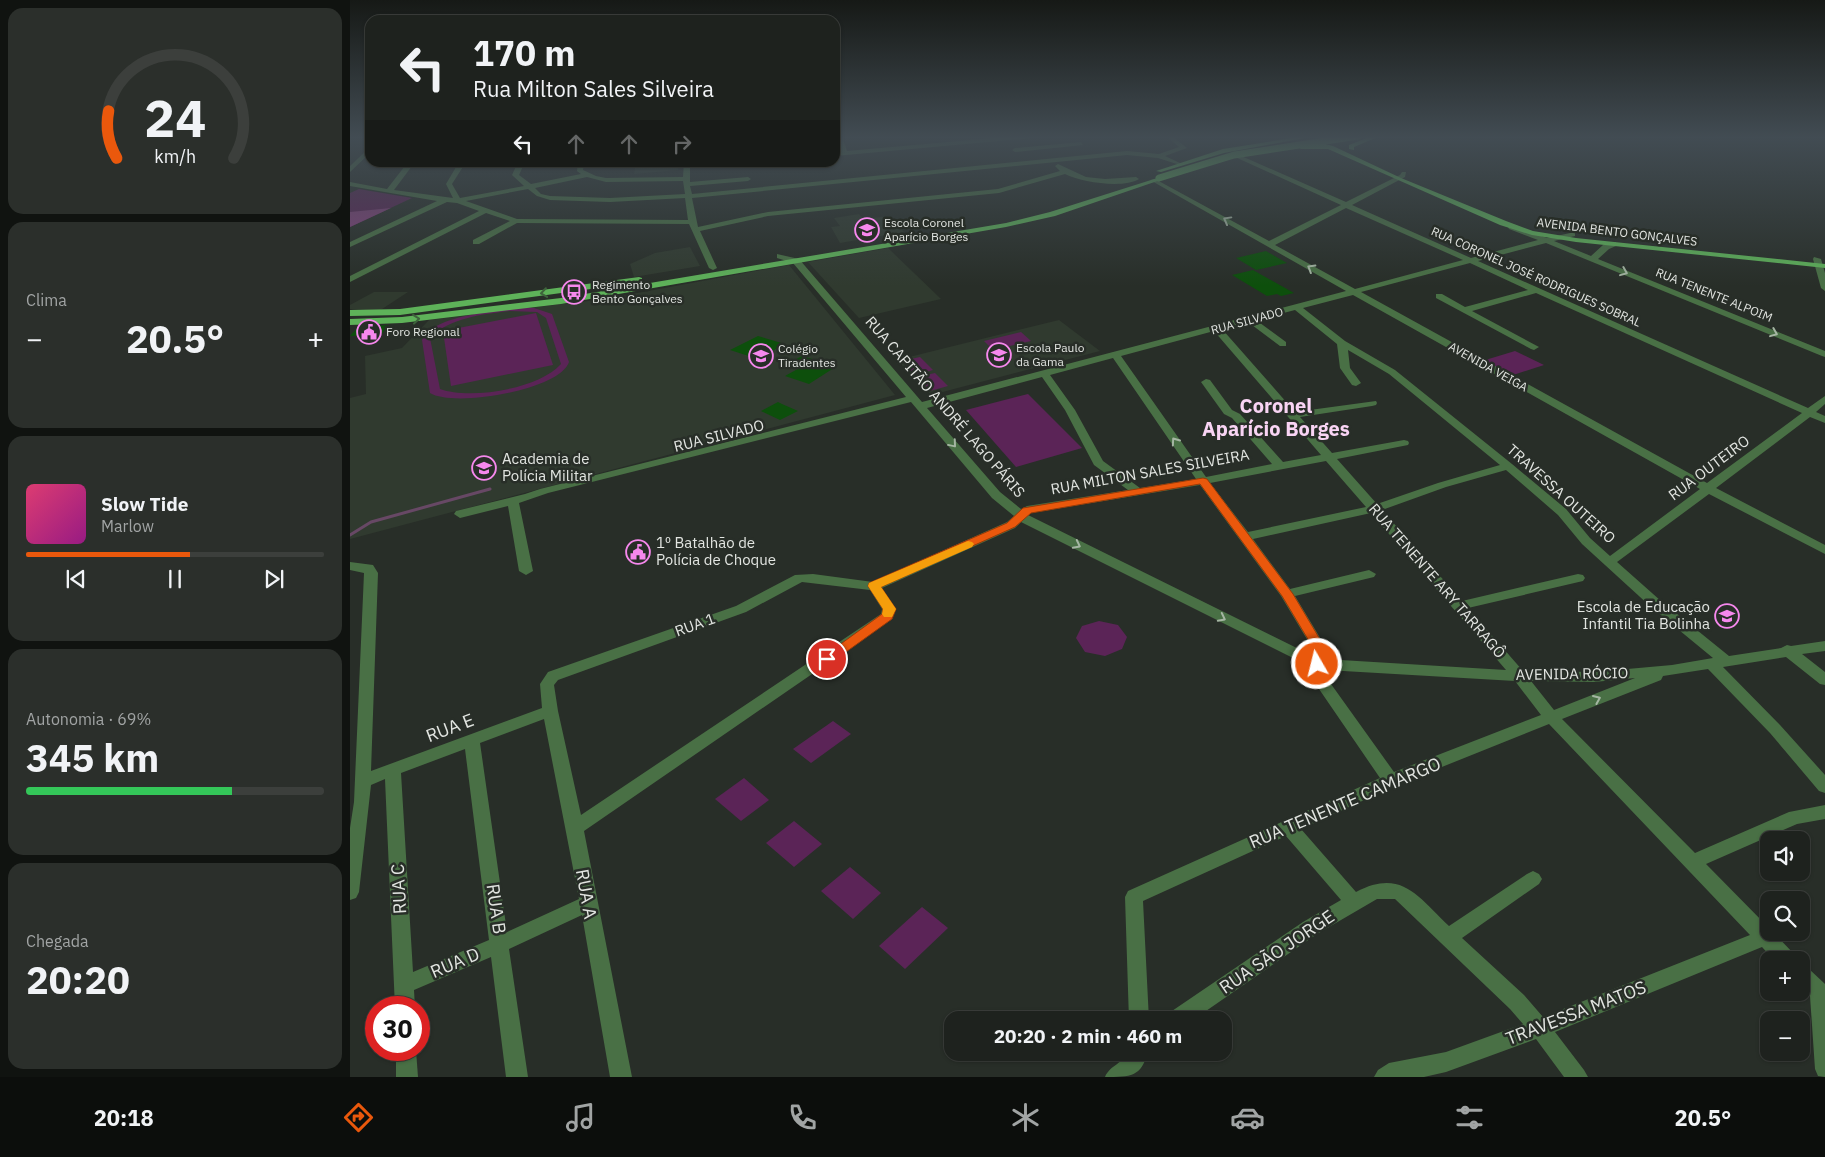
<!DOCTYPE html>
<html lang="pt">
<meta charset="utf-8">
<style>
:root{--surface:#1e221e;--page:#2b2f2b;--text:#f1f3f6;--muted:#a1a4a4;--line:#3c3f3c;--accent:#ea580c}
body{margin:0;font-family:"IBM Plex Sans",sans-serif;background:var(--page);color:var(--text);height:100vh;display:flex;flex-direction:column;font-size:19px;white-space:nowrap}
*{box-sizing:border-box;margin:0}
p{font-size:16px;color:var(--muted)}
.icon{flex:none;width:28px;height:28px;fill:none;stroke:currentColor;stroke-width:2;stroke-linecap:round;stroke-linejoin:round}
.map{position:relative;flex:1;overflow:hidden}
.drawer{display:flex;flex-direction:column;gap:8px;padding:8px;background:#101310;width:350px}
.drawer>*{flex:none}
.top-card{position:absolute;left:15px;top:15px;width:475px;height:152px;border-radius:15px;box-shadow:0 1px 4px #0004,0 0 0 1px var(--line);background:#1e221e;color:var(--text);overflow:hidden}
.tools{position:absolute;left:1410px;top:831px;display:grid;gap:10px}
.tools a{display:grid;place-items:center;width:50px;height:50px;border-radius:10px;background:var(--surface);box-shadow:0 1px 4px #0004,0 0 0 1px var(--line);font-size:25px}
.speed{position:absolute;left:15px;top:996px;display:flex;gap:10px;font-size:25px;font-weight:700;text-align:center}
.speed>*{display:grid;place-content:center;width:65px;height:65px;border-radius:50%;background:var(--surface);box-shadow:0 1px 4px #0004,0 0 0 1px var(--line);line-height:1}
.speed .limit{border:8px solid #d22;background:#fff;color:#111}
.pin{position:absolute;display:grid;place-items:center;width:42px;height:42px;color:#fff;margin:-21px;border:2px solid #fff;border-radius:50%;box-shadow:0 1px 5px #0007}
.me{position:absolute;width:55px;margin:-28px;rotate:352deg;stroke-linejoin:round;filter:drop-shadow(0 0 4px #0008)}
.turn{display:flex;align-items:center;gap:18px;height:105px;padding:0 25px;font-size:22px}
.turn .icon{width:65px;height:65px;stroke-width:2.5}
.turn b{display:block;font-size:35px;line-height:42px}
.lanes{display:flex;align-items:center;height:48px;padding:0 25px;background:#0003;justify-content:center;gap:25px;direction:ltr}
.lanes .off{opacity:.35}
.big{font-size:38px;font-weight:700;line-height:1.1}
.drawer .tile{flex:1;display:flex;flex-direction:column;justify-content:center;gap:8px;min-width:0;padding:0 18px;border-radius:15px;background:var(--page)}
.drawer .dial{align-items:center;gap:0}
.dial svg{height:130px;overflow:visible;fill:none;stroke:var(--line);stroke-width:7;stroke-linecap:round;text-anchor:middle}
.dial text{fill:var(--text);stroke:none}
.song{display:flex;align-items:center;gap:15px}
.cover{width:60px;height:60px;border-radius:8px;background:linear-gradient(135deg,hsl(340 70% 55%),hsl(310 70% 35%))}
.played{height:5px;border-radius:2px;background:linear-gradient(90deg,var(--accent) 55%,var(--line) 55%)}
.keys{display:flex;justify-content:space-around;direction:ltr}
.heat{display:flex;justify-content:space-between;align-items:center;font-size:28px;direction:ltr}
.charge{height:8px;border-radius:4px;background:linear-gradient(90deg,#34c759 69%,var(--line) 0)}
.trip{position:absolute;left:594px;top:1011px;width:288px;height:50px;border-radius:15px;background:var(--surface);box-shadow:0 1px 4px #0004,0 0 0 1px var(--line);font-weight:700;line-height:50px;text-align:center}
.dock{display:flex;height:80px;justify-content:space-around;align-items:center;background:#0c0e0c;color:var(--muted)}
.dock .icon{width:35px;height:35px}
.dock .active{color:var(--accent)}
.dock b{font-size:22px;color:var(--text)}
main{display:flex;flex:1;min-height:0}
.map>svg:first-child{display:block}
</style>
<main>
<section class="drawer">
<div class="tile dial"><svg viewBox="0 0 100 80">
<path d="M14 69A42 42 0 1 1 86 69"/>
<path d="M14 69A42 42 0 0 1 9 40" stroke="#ea580c"/>
<text x="50" y="56" font-size="32" font-weight="700">24</text>
<text x="50" y="72" font-size="11">km/h</text>
</svg></div>
<div class="tile"><p>Clima</p>
<div class="heat"><a>−</a><b class="big">20.5°</b><a>+</a></div>
</div>
<div class="tile">
<div class="song"><i class="cover"></i><div><b>Slow Tide</b><p>Marlow</p></div></div>
<div class="played"></div>
<div class="keys"><svg class="icon" aria-label="previous" viewBox="0 0 24 24"><path d="M18 5L8 12l10 7zM5 5v14"/></svg><svg class="icon" aria-label="pause" viewBox="0 0 24 24"><path d="M8 5v14M16 5v14"/></svg><svg class="icon" aria-label="next" viewBox="0 0 24 24"><path d="M6 5l10 7-10 7zM19 5v14"/></svg></div>
</div>
<div class="tile"><p>Autonomia · 69%</p><b class="big">345 km</b><div class="charge"></div></div>
<div class="tile"><p>Chegada</p><b class="big">20:20</b></div>
</section>
<div class="map">
<svg width="1475" height="1077" viewBox="0 0 1475 1077">
<rect width="100%" height="100%" fill="#282e28"/>
<!-- built -->
<g fill="#303a2f">
<path d="M286,163H329L328,170L284,174Z"/>
<path d="M509,214L513,219L540,216L554,232L490,243L481,227L490,226L484,218Z"/>
<path d="M340,247L350,266L284,277L280,264L305,253Z"/>
<path d="M538,248L591,299L509,318L458,262Z"/>
<path d="M439,265L545,395L0,539V398L16,394L15,356L52,348L79,320L255,299Z"/>
<path d="M24,292H58L29,311L0,309V305Z"/>
<path d="M709,320L750,351L581,395L547,360Z"/>
</g>
<!-- green -->
<g fill="#5b2457" fill-rule="evenodd">
<path d="M9,189L62,198L0,227V193Z"/>
<path d="M175,307L184,308L202,314L219,362C210,390 104,408 80,393L72,340C82,315 151,310 175,307ZM160,311L187,312L196,318L211,364C189,389 120,400 90,389L80,338C99,318 133,314 160,311Z"/>
<path d="M186,313L203,365L101,386L93,331Z"/>
<path d="M671,332L681,341L643,350L634,341Z"/>
<path d="M1165,351L1194,365L1160,376L1132,361Z"/>
<path d="M570,357L583,370L565,375L552,361Z"/>
<path d="M585,373L598,386L580,391L567,377Z"/>
<path d="M678,394L732,448L666,467L616,410Z"/>
<path d="M749,621L768,625L777,637L772,649L755,656L735,652L726,638L732,626Z"/>
<path d="M483,721L501,734L461,763L443,749Z"/>
<path d="M394,778L419,800L391,821L365,799Z"/>
<path d="M444,821L472,844L444,867L416,843Z"/>
<path d="M500,867L531,893L503,919L471,891Z"/>
<path d="M572,907L598,928L555,969L529,946Z"/>
</g>
<!-- forest -->
<path fill="#82427c" d="M41,208L0,227V212Z"/>
<g fill="none" stroke-linecap="round" stroke-linejoin="round">
<!-- stream -->
<path stroke="#674865" stroke-width="3" d="M0,535L21,522L140,489"/>
</g>
<!-- building -->
<g fill="#0d4f0c">
<path d="M916,251L937,263L906,270L886,258Z"/>
<path d="M903,270L944,293L931,296L927,294L917,296L882,275Z"/>
<path d="M39,325L31,335L0,336L8,327Z"/>
<path d="M408,336L435,344L408,359L380,350Z"/>
<path d="M452,356L487,366L459,384L435,376L453,366L441,362Z"/>
<path d="M428,402L432,404L448,411L430,420L411,411Z"/>
</g>
<g fill="none" stroke-linecap="round" stroke-linejoin="round">
<!-- minor -->
<g fill="#497045" fill-rule="evenodd">
<path d="M486,136H492L497,151L665,136H685L682,138L485,156V152H491Z"/>
<path d="M816,136H822L837,148L815,156L830,163V165L808,158L777,155L342,198L348,227L418,212L648,189L710,171L705,166L708,164L736,177L755,179L786,177L789,179C773,189 731,182 715,174L649,193L418,216L350,231L367,268L363,270L359,268L339,224L167,223L129,244H123V240L160,221L136,213L0,282V276L129,211L107,203L97,202L0,247V242L87,201L0,186V182L37,189L58,162H65L44,190L103,198L96,184L109,162H116L102,184L110,198L174,186L162,175L168,162H175L169,175L181,184L231,174L227,171L228,162H234L233,170L246,176L256,178L333,177L334,162H384L340,168V182L398,177L401,179L398,181L340,186L342,194L777,151L809,154L829,147ZM237,177L256,182L333,181L335,194L260,198L200,196L191,194L185,188ZM178,189L187,196L200,200L260,202L335,198L338,220L167,219L116,201Z"/>
<path d="M731,142L733,145L665,152L662,150L665,148Z"/>
<path d="M20,147V153L0,172V166Z"/>
<path d="M885,155H889L996,202L1050,175L1052,172H1056L1055,177L1002,205L1121,258L1188,240L1159,229L1158,227L1162,225L1197,238L1225,232V236L1204,241L1241,256L1253,245L1266,242V246L1259,249L1248,259L1475,351V357L1472,356L1196,243L1128,261L1458,408L1475,396V404L1466,412L1475,416V423L1460,417L1366,488L1475,545V554L1359,494L1267,562L1311,601L1379,656L1431,648L1437,645L1441,646L1475,641V651L1452,654L1475,672V685L1470,684L1436,657L1373,667L1430,725L1475,775V793L1469,791L1420,733L1358,669L1313,676L1311,680L1212,719L1345,853L1439,812L1475,805V819L1447,824L1356,864L1419,928V932H1423L1444,954L1447,960H1424L1412,947L1205,1032L1234,1070L1238,1077H1214L1186,1039L1096,1072L1074,1077H1024L1028,1070L1039,1063L1096,1052L1173,1024L1160,1009L1045,899H1027L967,934L843,1020H816L819,1013L953,922L991,900L936,836L793,901L799,1020H779L775,897L778,891L1030,778L969,689L961,667L671,522L665,528L532,588L546,609L542,619L234,831L282,1077H260L232,915L159,949L178,1077H156L141,957L64,990L65,1008H45L35,779L21,785L9,892L6,898L0,900V828L4,802L14,573L0,570V562L23,565L28,573L21,771L192,708L190,684L198,672L386,606L445,575L463,574L523,582L657,522L664,516L642,498L561,402L198,493L169,503L183,571L176,575L169,571L158,506L110,518L104,514L106,511L175,494L190,489L556,397L443,263L427,258V254L449,259L572,402L996,291L800,180L805,179L919,241L991,205L885,157ZM996,208L1113,260L1005,289L925,245ZM1120,263L1178,290L1115,307L1092,294H1086V298L1181,349L1184,350L1189,347L1122,311L1186,293L1452,413L1357,483L1011,292ZM1003,295L1350,489L1260,556L1240,538L1216,509L1162,464L1045,370L995,341L953,308ZM945,310L987,344L990,368L1002,385L1006,386L1011,383L1000,368L998,350L1039,374L1150,465L1088,483L1027,504L987,459L1058,445L1059,443L1058,441L1054,440L982,453L950,417L1022,406L1026,405L1027,403L1026,401L945,412L872,329L898,322L930,346H936V342L906,320ZM864,331L971,455L933,462L890,414L882,410L860,380L856,379L851,382L874,414L882,418L922,464L856,477L771,356ZM763,358L846,479L790,488L753,461L725,410L700,375ZM692,377L715,410L744,465L778,490L677,506L671,509L650,492L577,408ZM976,461L1016,507L898,532L860,483ZM1156,470L1208,515L1232,544L1301,607L1363,658L1322,665L1244,672L1173,671L1118,608L1233,581L1235,578L1233,575L1228,574L1112,601L1032,510L1096,487ZM850,485L931,596L958,641L959,654L678,515L681,513ZM1021,513L1156,670L974,659L972,641L945,596L1024,577L1026,574L1019,570L940,589L903,539ZM452,582L520,590L532,609L531,614L231,815L208,711L204,685L208,680L396,612ZM976,670L1165,681L1191,715L1044,772L981,684ZM1285,678L1204,710L1181,681L1244,682ZM194,719L229,899L157,932L130,743ZM1199,724L1400,935L1193,1017L1174,995L1112,938L1189,884L1192,879L1189,874L1183,871L1177,874L1099,926C1068,897 1052,868 1006,892L951,829L1047,785ZM115,749L139,940L63,972L51,773Z"/>
<path d="M1464,257L1471,259L1475,273V291L1471,288L1463,259Z"/>
<path d="M1451,965L1458,968L1475,984V1077L1468,1076L1465,1069L1460,996L1451,987Z"/>
<path d="M46,1050H66L68,1077H46Z"/>
<path d="M778,1052H798C791,1077 781,1077 755,1077C760,1065 774,1063 778,1052Z"/>
</g>
<!-- major -->
<g fill="#5eb259" fill-rule="evenodd">
<path d="M954,136L960,137L874,153L811,172L806,171L873,149Z"/>
<path d="M1022,136H1030L1004,147V150L999,149V145Z"/>
<path d="M971,143L983,146L1051,178L1156,221L1183,231L1226,238L1475,264V268L1226,242L1182,235L1150,225L978,149H951L948,147L951,145H971Z"/>
<path d="M820,174L825,175L705,216L656,227L211,304L52,323L0,325V319L52,317L211,298L656,223L700,212Z"/>
<path d="M289,277L292,278V282L50,315L0,316V310L50,309Z"/>
</g>
<!-- major-bridge -->
<path stroke="#5eb259" stroke-width="7" d="M809,178L884,155L1008,136"/>
</g>
<!-- one-way arrows -->
<defs><path id="oneway-chevron" d="M-2-3.5L2.5 0L-2 3.5" fill="none" stroke-width="1.6" stroke-linecap="round" stroke-linejoin="round" transform="scale(1.25)"/></defs>
<g stroke="#a5b6a3">
<use href="#oneway-chevron" transform="translate(877 220) rotate(-151)"/>
<use href="#oneway-chevron" transform="translate(961 268) rotate(-149)"/>
<use href="#oneway-chevron" transform="translate(1274 272) rotate(22)"/>
<use href="#oneway-chevron" transform="translate(1424 333) rotate(22)"/>
<use href="#oneway-chevron" transform="translate(825 441) rotate(-125)"/>
<use href="#oneway-chevron" transform="translate(603 444) rotate(50)"/>
<use href="#oneway-chevron" transform="translate(727 545) rotate(27)"/>
<use href="#oneway-chevron" transform="translate(872 618) rotate(27)"/>
<use href="#oneway-chevron" transform="translate(1247 699) rotate(-23)"/>
</g>
<g stroke="#3e633c">
<use href="#oneway-chevron" transform="translate(194 293) rotate(172)"/>
<use href="#oneway-chevron" transform="translate(66 319) rotate(-6)"/>
</g>
<!-- sky -->
<linearGradient id="sky" x2="0" y2="1"><stop stop-color="#161916"/><stop offset="0.48" stop-color="#424c53"/><stop offset="1" stop-color="#424c53" stop-opacity="0"/></linearGradient>
<rect width="1475" height="286" fill="url(#sky)"/>
<!-- route -->
<path fill="#ea580c" stroke="#983908" d="M853,478L857,479L943,594L971,641L974,664L972,667H963L959,641L932,596L850,484L681,513L665,527L531,587L546,609L542,619L482,662H472L470,659L532,614L533,609L518,586L519,583L657,523L673,508Z"/>
<!-- slow -->
<path fill="#f59e0b" d="M618,541L622,542L624,544L622,547L531,587L546,609L542,617H534L532,614L533,609L518,586L519,583Z"/>
<!-- icons -->
<defs>
<g id="school-ring" transform="scale(1.25)"><circle r="9.5" fill="#282e28" stroke="#f688ed" stroke-width="1.5"/><path d="M0-5L7-2L0 1L-7-2ZM-4 1L0 2.5L4 1V4Q0 6-4 4Z" fill="#f688ed"/></g>
<g id="bus-ring" transform="scale(1.25)"><circle r="9.5" fill="#282e28" stroke="#f688ed" stroke-width="1.5"/><path d="M-5-6H5V4H4V6H2V4H-2V6H-4V4H-5ZM-3.5-4V0h7V-4ZM-3.5 1.2v1.5H-2V1.2ZM2 1.2v1.5H3.5V1.2Z" fill="#f688ed"/></g>
<g id="civic-ring" transform="scale(1.25)"><circle r="9.5" fill="#282e28" stroke="#f688ed" stroke-width="1.5"/><path d="M-.6-6.5H3V-4.5H.6V-3L4-1V1h2V6H-6V1h2V-1L-.6-3ZM-1.2 2.5V6h2.4V2.5Z" fill="#f688ed"/></g>
<g id="university-ring" transform="scale(1.25)"><circle r="9.5" fill="#282e28" stroke="#f688ed" stroke-width="1.5"/><path d="M0-5L7-2L0 1L-7-2ZM-4 1L0 2.5L4 1V4Q0 6-4 4Z" fill="#f688ed"/></g>
</defs>
<g fill-rule="evenodd">
<use href="#school-ring" x="517" y="230"/>
<use href="#bus-ring" x="224" y="292"/>
<use href="#civic-ring" x="19" y="332"/>
<use href="#school-ring" x="649" y="355"/>
<use href="#school-ring" x="411" y="356"/>
<use href="#university-ring" x="134" y="468"/>
<use href="#civic-ring" x="288" y="552"/>
<use href="#school-ring" x="1377" y="616"/>
</g>
<g text-anchor="middle" stroke-width="5" stroke-linejoin="round" paint-order="stroke">
<!-- far-poi labels -->
<g font-size="12" fill="#e2e5e1" stroke="#282e28" text-anchor="start">
<text x="534" y="227">Escola Coronel<tspan x="534" dy="14">Aparício Borges</tspan></text>
<text x="242" y="289">Regimento<tspan x="242" dy="14">Bento Gonçalves</tspan></text>
<text x="36" y="336">Foro Regional</text>
<text x="666" y="352">Escola Paulo<tspan x="666" dy="14">da Gama</tspan></text>
<text x="428" y="353">Colégio<tspan x="428" dy="14">Tiradentes</tspan></text>
</g>
<!-- far-street labels -->
<g font-size="12" fill="#e2e5e1" stroke="#282e28">
<text transform="translate(1267 232) rotate(7)" y="4">AVENIDA BENTO GONÇALVES</text>
<text transform="translate(1186 277) rotate(24)" y="4">RUA CORONEL JOSÉ RODRIGUES SOBRAL</text>
<text transform="translate(1364 295) rotate(22)" y="4">RUA TENENTE ALPOIM</text>
<text transform="translate(897 321) rotate(-15)" y="4">RUA SILVADO</text>
<text transform="translate(1138 367) rotate(29)" y="4">AVENIDA VEIGA</text>
</g>
<!-- street labels -->
<g font-size="15" fill="#e2e5e1" stroke="#282e28">
<text transform="translate(595 407) rotate(49)" y="5">RUA CAPITÃO ANDRÉ LAGO PÁRIS</text>
<text transform="translate(369 436) rotate(-14)" y="5">RUA SILVADO</text>
<text transform="translate(1359 468) rotate(-37)" y="5">RUA OUTEIRO</text>
<text transform="translate(800 472) rotate(-10)" y="5">RUA MILTON SALES SILVEIRA</text>
<text transform="translate(1211 494) rotate(42)" y="5">TRAVESSA OUTEIRO</text>
<text transform="translate(1087 581) rotate(49)" y="5">RUA TENENTE ARY TARRAGÔ</text>
<text transform="translate(345 625) rotate(-20)" y="5">RUA 1</text>
<text transform="translate(1222 674) rotate(-1)" y="5">AVENIDA RÓCIO</text>
</g>
<!-- poi labels -->
<g font-size="15" fill="#e2e5e1" stroke="#282e28" text-anchor="start">
<text x="152" y="464">Academia de<tspan x="152" dy="17">Polícia Militar</tspan></text>
<text x="306" y="548">1º Batalhão de<tspan x="306" dy="17">Polícia de Choque</tspan></text>
<text x="1360" y="612" text-anchor="end">Escola de Educação<tspan x="1360" dy="17">Infantil Tia Bolinha</tspan></text>
</g>
<!-- near-street labels -->
<g font-size="18" fill="#e2e5e1" stroke="#282e28">
<text transform="translate(100 728) rotate(-21)" y="6">RUA E</text>
<text transform="translate(995 803) rotate(-23)" y="6">RUA TENENTE CAMARGO</text>
<text transform="translate(49 889) rotate(-93)" y="6">RUA C</text>
<text transform="translate(236 894) rotate(80)" y="6">RUA A</text>
<text transform="translate(146 909) rotate(82)" y="6">RUA B</text>
<text transform="translate(927 952) rotate(-34)" y="6">RUA SÃO JORGE</text>
<text transform="translate(105 963) rotate(-23)" y="6">RUA D</text>
<text transform="translate(1226 1013) rotate(-21)" y="6">TRAVESSA MATOS</text>
</g>
<!-- district labels -->
<g font-size="20" font-weight="bold" fill="#f9d4f4" stroke="#282e28">
<text x="926" y="413">Coronel<tspan x="926" dy="23">Aparício Borges</tspan></text>
</g>
</g>
</svg>
<div class="tools">
<a><svg class="icon" aria-label="sound" viewBox="0 0 24 24"><path d="M4 9h4l5-4v14l-5-4H4zM17 9q2 3 0 6"/></svg></a>
<a><svg class="icon" aria-label="search" viewBox="0 0 24 24"><circle cx="10" cy="10" r="6"/><path d="M15 15l6 6"/></svg></a>
<a>+</a>
<a>−</a>
</div>
<div class="speed"><div class="limit">30</div></div>
<div class="pin" style="left:477px;top:659px;background:#d93025"><svg class="icon" aria-label="arrive" viewBox="0 0 24 24"><path d="M6 21V4h12l-3 4 3 4H6"/></svg></div>
<svg class="me" style="left:967px;top:664px" viewBox="-20 -20 40 40"><circle r="17" fill="#ea580c" stroke="#fff" stroke-width="3"/><path d="M0-11L8 9 0 5-8 9z" fill="#fff"/></svg>
<div class="trip">20:20 · 2 min · 460 m</div>
<div class="top-card">
<div class="turn"><svg class="icon" aria-label="left" viewBox="0 0 24 24"><path d="M17 20v-9H6M10 6l-5 5 5 5"/></svg><div><b>170 m</b>Rua Milton Sales Silveira</div></div>
<div class="lanes"><svg class="icon" aria-label="left" viewBox="0 0 24 24"><path d="M17 20v-9H6M10 6l-5 5 5 5"/></svg><svg class="icon off" aria-label="ahead" viewBox="0 0 24 24"><path d="M12 20V5M6 11l6-6 6 6"/></svg><svg class="icon off" aria-label="ahead" viewBox="0 0 24 24"><path d="M12 20V5M6 11l6-6 6 6"/></svg><svg class="icon off" aria-label="right" viewBox="0 0 24 24"><path d="M7 20v-9h11M14 6l5 5-5 5"/></svg></div>
</div>
</div>
</main>
<nav class="dock">
<b>20:18</b>
<svg class="icon active" aria-label="directions" viewBox="0 0 24 24"><path d="M12 3l9 9-9 9-9-9zM9 14v-3h6M13 9l2 2-2 2"/></svg>
<svg class="icon" aria-label="music" viewBox="0 0 24 24"><path d="M9 18V5l10-2v13"/><circle cx="6" cy="18" r="3"/><circle cx="16" cy="16" r="3"/></svg>
<svg class="icon" aria-label="phone" viewBox="0 0 24 24"><path d="M5 4h4l2 5-3 2q2 4 5 5l2-3 5 2v4C11 20 4 13 5 4z"/></svg>
<svg class="icon" aria-label="climate" viewBox="0 0 24 24"><path d="M12 3v18M4 7l16 10M4 17L20 7"/></svg>
<svg class="icon" aria-label="car" viewBox="0 0 24 24"><path d="M5 17H2v-5l4-1 3-4h7l3 4 3 1v5h-3M9 17h6M6 11h13"/><circle cx="7" cy="17" r="2"/><circle cx="17" cy="17" r="2"/></svg>
<svg class="icon" aria-label="filters" viewBox="0 0 24 24"><path d="M4 7h16M4 17h16"/><circle cx="9" cy="7" r="2"/><circle cx="15" cy="17" r="2"/></svg>
<b>20.5°</b>
</nav>
